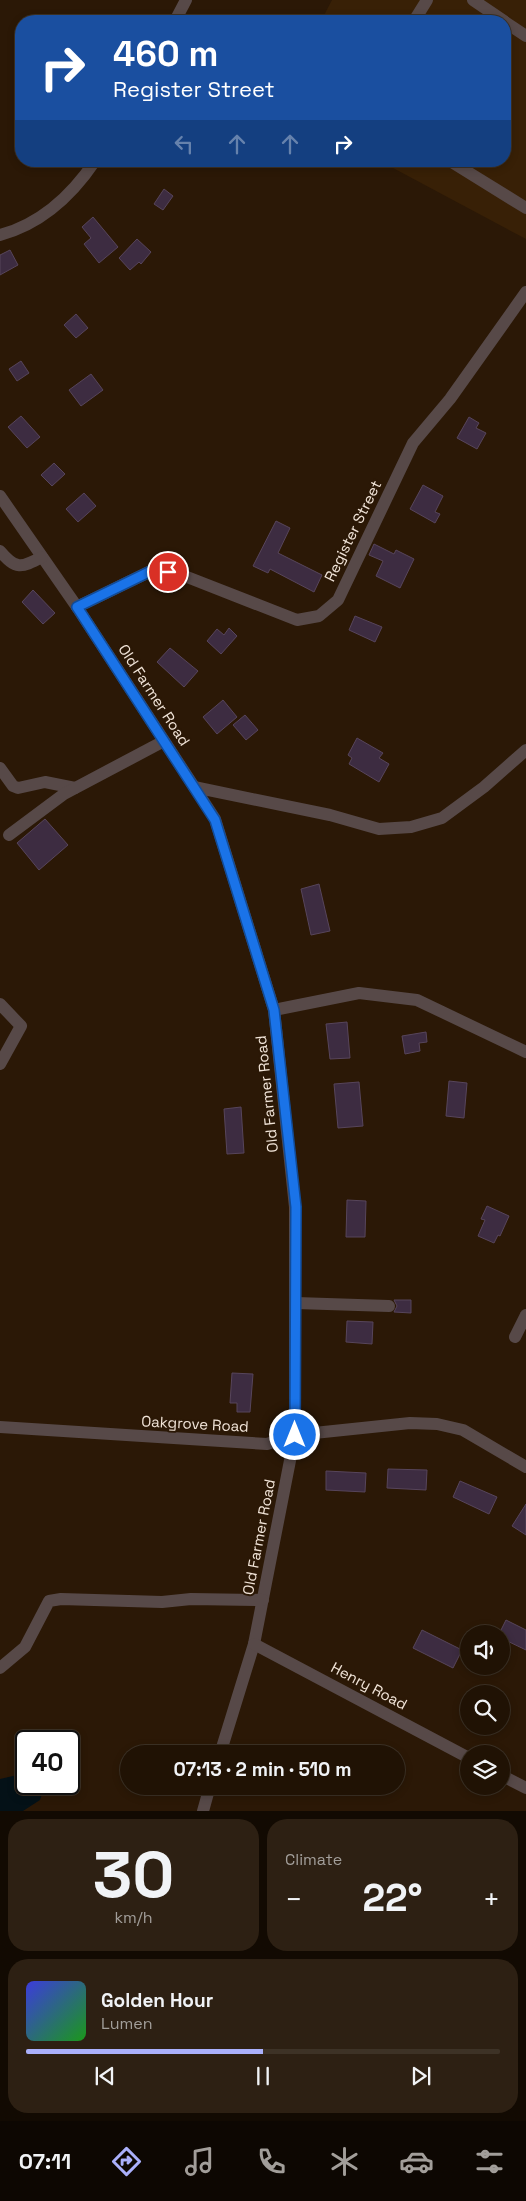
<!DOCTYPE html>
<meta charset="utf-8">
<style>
:root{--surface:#201204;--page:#2d2013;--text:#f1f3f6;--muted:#a29e9a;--line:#3d3226;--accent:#aab0fb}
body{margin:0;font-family:"Space Grotesk",sans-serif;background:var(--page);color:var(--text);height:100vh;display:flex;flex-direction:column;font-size:19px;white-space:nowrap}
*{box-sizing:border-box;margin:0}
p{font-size:16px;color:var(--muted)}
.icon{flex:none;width:28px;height:28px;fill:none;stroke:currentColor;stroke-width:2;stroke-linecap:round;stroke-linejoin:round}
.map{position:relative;height:1811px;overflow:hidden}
.side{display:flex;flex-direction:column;gap:8px;padding:8px;background:#120a02;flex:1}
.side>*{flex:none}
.banner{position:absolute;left:15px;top:15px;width:496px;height:152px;border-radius:20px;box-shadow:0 2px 8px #0003,0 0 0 1px var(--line);background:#1a4fa0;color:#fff;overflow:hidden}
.buttons{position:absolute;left:460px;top:1625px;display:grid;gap:10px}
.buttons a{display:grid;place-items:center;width:50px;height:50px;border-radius:50%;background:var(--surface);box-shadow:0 2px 8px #0003,0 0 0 1px var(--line);font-size:25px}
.speed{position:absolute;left:15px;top:1730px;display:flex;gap:10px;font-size:25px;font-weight:700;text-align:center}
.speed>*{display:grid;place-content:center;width:65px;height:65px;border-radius:50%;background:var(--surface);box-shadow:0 2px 8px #0003,0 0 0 1px var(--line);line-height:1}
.speed .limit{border:2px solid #111;border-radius:8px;background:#fff;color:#111}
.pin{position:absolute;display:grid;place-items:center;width:42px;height:42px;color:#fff;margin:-21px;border:2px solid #fff;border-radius:50%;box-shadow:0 1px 5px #0007}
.me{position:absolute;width:55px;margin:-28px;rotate:0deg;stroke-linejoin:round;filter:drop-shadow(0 0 4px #0008)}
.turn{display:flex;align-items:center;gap:18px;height:105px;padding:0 15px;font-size:22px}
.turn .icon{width:65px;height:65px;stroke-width:2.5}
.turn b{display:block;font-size:35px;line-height:42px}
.lanes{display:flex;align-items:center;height:48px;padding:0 15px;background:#0003;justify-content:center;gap:25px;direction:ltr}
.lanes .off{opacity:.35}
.big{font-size:38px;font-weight:700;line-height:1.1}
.side .card{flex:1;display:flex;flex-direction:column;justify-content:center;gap:8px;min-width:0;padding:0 18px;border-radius:20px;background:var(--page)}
.side .dial{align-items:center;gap:0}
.dial b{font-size:65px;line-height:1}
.song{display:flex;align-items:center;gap:15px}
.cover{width:60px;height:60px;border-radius:8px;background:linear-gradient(135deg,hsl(240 70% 55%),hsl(120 70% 35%))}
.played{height:5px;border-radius:2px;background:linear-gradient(90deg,var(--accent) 50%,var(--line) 50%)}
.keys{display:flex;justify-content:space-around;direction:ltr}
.heat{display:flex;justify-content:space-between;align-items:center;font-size:28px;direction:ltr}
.side .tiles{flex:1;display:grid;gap:8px;grid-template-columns:1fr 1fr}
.card:last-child{grid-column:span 2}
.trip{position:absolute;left:120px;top:1745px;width:285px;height:50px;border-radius:25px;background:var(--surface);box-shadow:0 2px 8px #0003,0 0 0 1px var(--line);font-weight:700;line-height:50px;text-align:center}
.menu{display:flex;height:80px;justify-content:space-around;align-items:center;background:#0d0702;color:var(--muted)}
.menu .icon{width:35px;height:35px}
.menu .selected{color:var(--accent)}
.menu b{font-size:22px;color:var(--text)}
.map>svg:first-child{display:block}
</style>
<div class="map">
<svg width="526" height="1811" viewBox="0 0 526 1811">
<rect width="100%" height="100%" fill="#2b1806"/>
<!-- built -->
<path fill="#382006" d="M332,0H526V239L380,161H505V21H321Z"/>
<!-- water -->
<path fill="#041117" d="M26,1773V1784H38L42,1794L40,1800L23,1811H0V1779Z"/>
<!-- building -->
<g fill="#3d2c41" stroke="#57455b">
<path d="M164,189L173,196L163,210L154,204Z"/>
<path d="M93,217L118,247L99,263L84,244L91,238L82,227Z"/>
<path d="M137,239L151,252L141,264L139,262L130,270L119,258Z"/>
<path d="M10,250L18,265L0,275V255Z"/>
<path d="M76,314L88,328L76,338L64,325Z"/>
<path d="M21,361L29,373L17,381L9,369Z"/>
<path d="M91,374L103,390L81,406L69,390Z"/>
<path d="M21,416L40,437L27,448L8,427Z"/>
<path d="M469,417L479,423L476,428L486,433L477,449L457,438Z"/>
<path d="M54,463L65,474L52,486L41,475Z"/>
<path d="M423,485L443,496L435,512L440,514L435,523L410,509Z"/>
<path d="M84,493L96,506L78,522L66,509Z"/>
<path d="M276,521L290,528L278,553L322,575L314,592L270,569L268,573L253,566Z"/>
<path d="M374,544L394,554L396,550L414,559L400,588L376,576L383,561L369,555Z"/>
<path d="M33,590L55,613L43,624L22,602Z"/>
<path d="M355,616L382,627L375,642L349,630Z"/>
<path d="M229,628L237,636L221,654L207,641L217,629L224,635Z"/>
<path d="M170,648L198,671L184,687L157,662Z"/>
<path d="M223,700L237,717L217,734L203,717Z"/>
<path d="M245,715L258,730L246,740L233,725Z"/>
<path d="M357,738L383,753L379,758L389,764L379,782L349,764L352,758L348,755Z"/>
<path d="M45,819L68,845L39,870L17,843Z"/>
<path d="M319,884L330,931L311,935L301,889Z"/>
<path d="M347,1022L350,1058L330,1059L326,1024Z"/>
<path d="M426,1032L427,1042L419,1043L420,1051L405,1054L402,1036Z"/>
<path d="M449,1081L467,1083L464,1118L446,1116Z"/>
<path d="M359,1082L363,1126L338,1128L334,1084Z"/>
<path d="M241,1107L244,1153L227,1154L224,1109Z"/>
<path d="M347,1200L366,1201L365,1237H346Z"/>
<path d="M487,1206L509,1216L500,1236L498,1235L494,1243L478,1236L485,1220L481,1219Z"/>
<path d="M394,1300H411V1313L394,1312L397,1306Z"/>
<path d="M347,1321L373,1322L372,1344L346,1342Z"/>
<path d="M232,1373L253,1374L250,1412H237V1403H230Z"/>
<path d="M388,1469L427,1470L426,1490L387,1488Z"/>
<path d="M326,1471L366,1473L365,1492L326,1490Z"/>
<path d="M460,1481L497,1497L489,1514L453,1497Z"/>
<path d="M526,1504V1535L512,1526Z"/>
<path d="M506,1620L526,1630V1650L501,1638V1634H499Z"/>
<path d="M422,1630L462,1650L453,1668L413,1648Z"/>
</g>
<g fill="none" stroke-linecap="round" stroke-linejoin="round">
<!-- minor -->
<g stroke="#574948" stroke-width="12">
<path d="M473,0L504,21"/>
<path d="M175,21L186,0"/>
<path d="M414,21L427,0"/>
<path d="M505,22L526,36"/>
<path d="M450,161L526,208"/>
<path d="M0,235C41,224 72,195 95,161"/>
<path d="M0,496L77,607L215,819L274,1010L295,1207V1435L254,1644L220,1754"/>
<path d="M0,551C16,570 21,568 42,557"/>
<path d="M77,607L153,570L182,575L297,620L319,616L338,600L413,443L450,399L526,292"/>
<path d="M0,768L13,786L18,788L45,782L75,788"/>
<path d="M194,787L330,815L379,829L411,827L442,818L484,787L526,750"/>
<path d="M9,835L64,794L164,741"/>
<path d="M0,1004L21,1026L0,1064"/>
<path d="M274,1010L359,993L417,1000L526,1052"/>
<path d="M296,1303L389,1306"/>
<path d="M515,1337L526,1315"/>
<path d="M0,1427L267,1444L295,1435L410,1423L437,1424L463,1430L526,1467"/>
<path d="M254,1644L469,1758"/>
<path d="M0,1668L25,1647L49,1601L61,1599L162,1602L191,1599L263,1600"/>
<path d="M501,1775L526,1788"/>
<path d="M203,1811L210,1786"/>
</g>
</g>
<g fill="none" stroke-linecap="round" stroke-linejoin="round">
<!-- route casing -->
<g stroke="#114b97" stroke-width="12">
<path id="route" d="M168,572L153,570L77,607L215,820L274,1010L296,1207L295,1435"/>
</g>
<!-- route -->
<use href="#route" stroke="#1a73e8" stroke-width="9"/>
</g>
<g text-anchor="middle" stroke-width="4" stroke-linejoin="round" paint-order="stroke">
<!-- street labels -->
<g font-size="15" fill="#f1e4d8" stroke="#2b1806">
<text transform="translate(353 531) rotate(-64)" y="5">Register Street</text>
<text transform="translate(154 695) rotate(57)" y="5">Old Farmer Road</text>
<text transform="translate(267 1094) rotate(-96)" y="5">Old Farmer Road</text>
<text transform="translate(195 1424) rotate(3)" y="5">Oakgrove Road</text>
<text transform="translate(259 1537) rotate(-79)" y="5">Old Farmer Road</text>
<text transform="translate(369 1686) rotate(28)" y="5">Henry Road</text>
</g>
</g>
</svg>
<div class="buttons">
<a><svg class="icon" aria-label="sound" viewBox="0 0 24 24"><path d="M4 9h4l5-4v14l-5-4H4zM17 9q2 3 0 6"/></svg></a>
<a><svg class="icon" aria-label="search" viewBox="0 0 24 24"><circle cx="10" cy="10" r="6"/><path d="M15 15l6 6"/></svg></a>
<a><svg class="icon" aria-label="layers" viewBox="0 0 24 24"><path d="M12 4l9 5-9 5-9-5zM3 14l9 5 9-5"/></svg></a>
</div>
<div class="speed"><div class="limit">40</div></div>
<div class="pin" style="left:168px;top:572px;background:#d93025"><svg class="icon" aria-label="arrive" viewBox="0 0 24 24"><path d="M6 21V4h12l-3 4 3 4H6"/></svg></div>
<svg class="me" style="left:295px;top:1435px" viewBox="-20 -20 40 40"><circle r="17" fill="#1a73e8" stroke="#fff" stroke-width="3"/><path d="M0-11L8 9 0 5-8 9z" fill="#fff"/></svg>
<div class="trip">07:13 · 2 min · 510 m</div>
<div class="banner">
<div class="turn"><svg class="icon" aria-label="right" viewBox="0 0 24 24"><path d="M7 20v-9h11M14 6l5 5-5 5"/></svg><div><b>460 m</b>Register Street</div></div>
<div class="lanes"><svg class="icon off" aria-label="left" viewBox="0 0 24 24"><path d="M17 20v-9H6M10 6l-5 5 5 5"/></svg><svg class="icon off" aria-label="ahead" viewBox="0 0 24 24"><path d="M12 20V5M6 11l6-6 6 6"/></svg><svg class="icon off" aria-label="ahead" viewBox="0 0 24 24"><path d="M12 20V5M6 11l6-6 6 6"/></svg><svg class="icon" aria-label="right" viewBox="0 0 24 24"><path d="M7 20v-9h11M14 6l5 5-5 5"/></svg></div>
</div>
</div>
<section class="side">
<div class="tiles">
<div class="card dial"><b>30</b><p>km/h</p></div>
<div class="card"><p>Climate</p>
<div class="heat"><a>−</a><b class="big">22°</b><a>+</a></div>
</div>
<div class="card">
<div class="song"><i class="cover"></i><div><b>Golden Hour</b><p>Lumen</p></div></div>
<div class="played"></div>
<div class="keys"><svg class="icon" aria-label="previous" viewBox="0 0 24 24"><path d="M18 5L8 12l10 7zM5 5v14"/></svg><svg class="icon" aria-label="pause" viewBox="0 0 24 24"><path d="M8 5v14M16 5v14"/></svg><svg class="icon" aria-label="next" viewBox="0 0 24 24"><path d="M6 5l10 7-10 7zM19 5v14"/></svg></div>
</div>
</div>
</section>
<nav class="menu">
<b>07:11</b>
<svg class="icon selected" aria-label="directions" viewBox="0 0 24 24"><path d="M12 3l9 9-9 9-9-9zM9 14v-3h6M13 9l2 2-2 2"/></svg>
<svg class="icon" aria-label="music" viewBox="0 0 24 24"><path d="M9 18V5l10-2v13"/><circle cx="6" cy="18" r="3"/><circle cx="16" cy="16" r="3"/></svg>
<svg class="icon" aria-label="phone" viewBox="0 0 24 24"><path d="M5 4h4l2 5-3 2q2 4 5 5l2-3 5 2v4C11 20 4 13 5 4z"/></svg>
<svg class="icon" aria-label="climate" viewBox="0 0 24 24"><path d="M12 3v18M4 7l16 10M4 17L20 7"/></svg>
<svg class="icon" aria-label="car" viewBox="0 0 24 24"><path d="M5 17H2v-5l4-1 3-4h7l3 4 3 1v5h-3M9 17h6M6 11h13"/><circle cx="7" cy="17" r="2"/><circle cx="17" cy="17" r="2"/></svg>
<svg class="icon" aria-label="filters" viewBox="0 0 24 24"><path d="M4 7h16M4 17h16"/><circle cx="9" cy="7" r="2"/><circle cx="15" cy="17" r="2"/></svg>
</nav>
